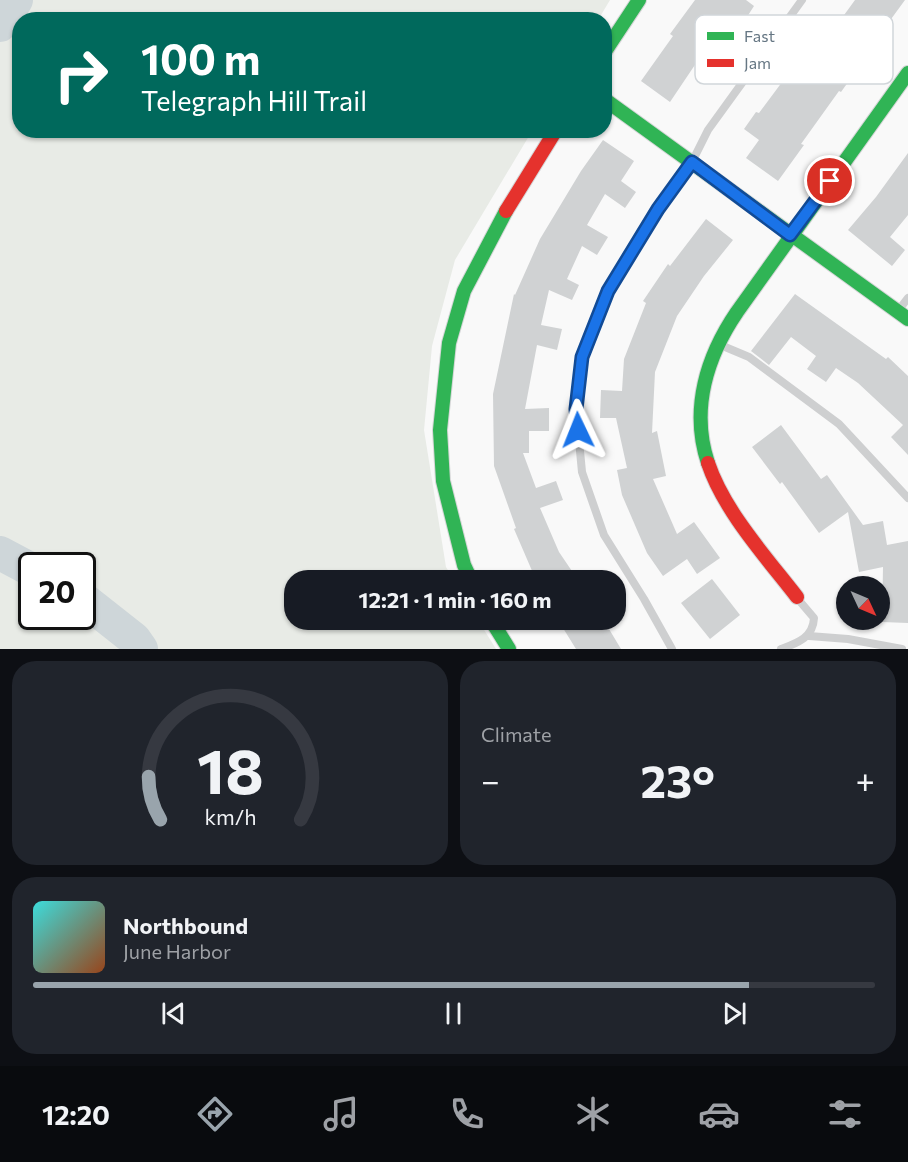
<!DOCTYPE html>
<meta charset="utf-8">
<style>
:root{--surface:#171b24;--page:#20242c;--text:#f1f3f6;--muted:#9ea1a6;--line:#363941;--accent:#99a4ac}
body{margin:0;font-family:Commissioner,sans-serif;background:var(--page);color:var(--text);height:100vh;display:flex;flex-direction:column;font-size:22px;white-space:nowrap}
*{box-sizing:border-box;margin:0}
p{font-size:20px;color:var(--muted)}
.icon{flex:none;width:33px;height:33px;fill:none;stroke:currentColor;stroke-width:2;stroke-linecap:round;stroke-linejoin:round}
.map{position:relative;height:649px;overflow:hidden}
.panel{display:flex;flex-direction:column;gap:12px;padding:12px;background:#0d0f14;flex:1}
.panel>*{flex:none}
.guide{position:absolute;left:12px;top:12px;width:600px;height:126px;border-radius:24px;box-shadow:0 2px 4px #0004;background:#00695c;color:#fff;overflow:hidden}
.needle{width:39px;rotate:134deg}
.tools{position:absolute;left:836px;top:576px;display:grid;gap:12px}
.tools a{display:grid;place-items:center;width:54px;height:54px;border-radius:50%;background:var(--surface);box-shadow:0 2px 4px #0004;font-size:30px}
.speed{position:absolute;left:18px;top:552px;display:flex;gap:12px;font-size:30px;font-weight:700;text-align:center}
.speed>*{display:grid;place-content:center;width:78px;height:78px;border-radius:50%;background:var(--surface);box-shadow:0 2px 4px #0004;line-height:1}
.speed .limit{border:3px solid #111;border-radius:9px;background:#fff;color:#111}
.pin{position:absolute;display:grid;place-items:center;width:51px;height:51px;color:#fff;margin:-26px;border:3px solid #fff;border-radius:50%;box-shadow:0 2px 6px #0007}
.me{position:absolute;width:66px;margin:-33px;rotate:358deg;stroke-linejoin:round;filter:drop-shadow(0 0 4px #0008)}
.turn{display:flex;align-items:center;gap:21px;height:126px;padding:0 30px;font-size:27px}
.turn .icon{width:78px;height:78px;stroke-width:2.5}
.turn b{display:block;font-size:42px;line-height:51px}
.big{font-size:45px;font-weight:700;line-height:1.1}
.panel .tile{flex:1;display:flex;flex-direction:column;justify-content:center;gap:9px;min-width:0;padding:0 21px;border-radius:24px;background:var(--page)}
.panel .dial{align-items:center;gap:0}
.dial svg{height:156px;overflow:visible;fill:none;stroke:var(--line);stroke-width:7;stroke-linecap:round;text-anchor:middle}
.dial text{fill:var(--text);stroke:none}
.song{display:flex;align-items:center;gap:18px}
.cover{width:72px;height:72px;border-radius:9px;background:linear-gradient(135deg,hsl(180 70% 55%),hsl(20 70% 35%))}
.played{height:6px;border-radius:3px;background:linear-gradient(90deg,var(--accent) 85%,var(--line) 85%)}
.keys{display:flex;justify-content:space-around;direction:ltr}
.heat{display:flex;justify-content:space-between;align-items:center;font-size:33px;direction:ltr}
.panel .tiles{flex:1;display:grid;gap:12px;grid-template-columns:1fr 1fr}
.tile:last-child{grid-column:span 2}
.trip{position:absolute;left:284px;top:570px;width:342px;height:60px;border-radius:24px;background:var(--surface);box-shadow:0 2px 4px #0004;font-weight:700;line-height:60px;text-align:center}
.tabs{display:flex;height:96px;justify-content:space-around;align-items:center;background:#090b0e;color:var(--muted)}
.tabs .icon{width:42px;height:42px}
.tabs .active{color:var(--accent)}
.tabs b{font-size:27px;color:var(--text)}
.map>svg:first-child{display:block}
</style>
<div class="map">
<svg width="908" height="649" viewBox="0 0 908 649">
<rect width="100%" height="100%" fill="#f9f9f9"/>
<!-- green -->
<path fill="#e8ebe6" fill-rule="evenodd" d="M0,0H610L598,20H20V130L532,131L455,260L432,346L424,430L446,567L454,580H294V620H478L496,649H0ZM32,566H82V616H32Z"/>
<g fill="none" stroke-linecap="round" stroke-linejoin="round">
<!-- river -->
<g stroke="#ced6d9" stroke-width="34">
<path d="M0,25L16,0"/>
<path d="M0,553L32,570"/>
<path d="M82,598L134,639L141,649"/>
</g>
</g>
<!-- building -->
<g fill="#d0d2d3">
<path d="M695,0H746L754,6L727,48L713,38L670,102L641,81L673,36L670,34Z"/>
<path d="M855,0H905L864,56L866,57L841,92L839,91L801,144L804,145L778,181L746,158L759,140L744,129L756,112L759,113L791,70L806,81L825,53L810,43L822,26L831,33Z"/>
<path d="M603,140L634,161L621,181L636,192L625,208L605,194L587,225L608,237L597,255L582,246L567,279L579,285L572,300L549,290L541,325L562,329L557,350L537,345L525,409L549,408V431H529V453H523L536,488L556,481L563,500L540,508L559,552L578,580H536L514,529L516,528L494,466L493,394L514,294L515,295L540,239L581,171Z"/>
<path d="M908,153V215L890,237L905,250L892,266L848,230L876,197Z"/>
<path d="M706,219L733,240L704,276L677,316L655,372L652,433L657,431L666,476L653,479L677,534L694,522L720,558L697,574L687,559L663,576L647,553L622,495L617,470L627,468L616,418H600L601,390L622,391L624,359L646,303L643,301L668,264L670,266Z"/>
<path d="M795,294L886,359L888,357L908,376V455L891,437L903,425L858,383L836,368L826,382L807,369L816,356L791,337L769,365L751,351Z"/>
<path d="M781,425L821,479L827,475L863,525L883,521L887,545L908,541V623L882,622L883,567L859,572L848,512L819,533L782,482L780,484L752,447Z"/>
<path d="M712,579L740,615L710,639L681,603Z"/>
<path d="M558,620H623L609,629L621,649H576Z"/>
</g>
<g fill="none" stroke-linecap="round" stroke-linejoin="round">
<!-- fast casing -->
<g stroke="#d5d6d7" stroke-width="16">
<g id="fast">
<path d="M604,53L639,0"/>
<path d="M604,99L908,319"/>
<path d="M708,463C690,409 707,356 737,312L908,73"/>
<path d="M471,580L464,565L443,481L440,430L449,343L464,291L506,211"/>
<path d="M491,620L509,649"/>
</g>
</g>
<!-- jam casing -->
<g stroke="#d5d6d7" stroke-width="16">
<g id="jam">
<path d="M506,211L556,130"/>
<path d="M708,463C724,511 766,557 797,597"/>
</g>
</g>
<!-- lane -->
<g stroke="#cecfd0" stroke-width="8">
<path d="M898,311L908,298"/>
<path d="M718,344L749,357L839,424L908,498"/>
<path d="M809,636L848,639L902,649"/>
<path d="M672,649L644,599L604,535L582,472L576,409L582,357L608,291L658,209L692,162L708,130L802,0"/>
<path d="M781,649C797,643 813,638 814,618L797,598"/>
</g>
<!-- fast -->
<use href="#fast" stroke="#30b455" stroke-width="14"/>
<!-- jam -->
<use href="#jam" stroke="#e5322d" stroke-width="14"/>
</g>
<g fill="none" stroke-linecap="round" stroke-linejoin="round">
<!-- route casing -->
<g stroke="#114b97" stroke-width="15">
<path id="route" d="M578,430L576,409L582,357L608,291L658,209L692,162L790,235L830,181"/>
</g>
<!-- route -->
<use href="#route" stroke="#1a73e8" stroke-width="10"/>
</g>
<!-- legend -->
<rect x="695" y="15" width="198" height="69" rx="9" fill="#fff" stroke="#d1d6da" stroke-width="1.5"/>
<rect x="707" y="32" width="27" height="8" fill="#30b455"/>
<rect x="707" y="59" width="27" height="8" fill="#e5322d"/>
<g font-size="16" fill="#657683">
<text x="744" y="42">Fast</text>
<text x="744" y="69">Jam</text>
</g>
</svg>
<div class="tools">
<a><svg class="needle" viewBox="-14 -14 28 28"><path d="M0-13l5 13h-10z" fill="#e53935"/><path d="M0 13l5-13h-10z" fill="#9ea1a6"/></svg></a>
</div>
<div class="speed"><div class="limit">20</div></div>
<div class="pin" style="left:830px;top:181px;background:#d93025"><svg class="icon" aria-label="arrive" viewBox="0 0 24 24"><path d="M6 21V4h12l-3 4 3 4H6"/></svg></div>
<svg class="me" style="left:578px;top:430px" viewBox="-20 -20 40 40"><path d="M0-17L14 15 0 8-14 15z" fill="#1a73e8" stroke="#fff" stroke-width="4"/></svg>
<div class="trip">12:21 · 1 min · 160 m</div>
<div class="guide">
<div class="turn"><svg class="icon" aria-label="right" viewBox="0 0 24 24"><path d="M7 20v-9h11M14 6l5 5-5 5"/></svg><div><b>100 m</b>Telegraph Hill Trail</div></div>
</div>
</div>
<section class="panel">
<div class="tiles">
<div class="tile dial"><svg viewBox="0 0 100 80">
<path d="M14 69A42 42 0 1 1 86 69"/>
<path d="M14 69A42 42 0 0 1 8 47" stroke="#99a4ac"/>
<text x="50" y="56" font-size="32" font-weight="700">18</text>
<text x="50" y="72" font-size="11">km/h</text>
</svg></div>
<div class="tile"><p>Climate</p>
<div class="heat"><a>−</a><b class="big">23°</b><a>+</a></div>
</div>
<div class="tile">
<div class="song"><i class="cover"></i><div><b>Northbound</b><p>June Harbor</p></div></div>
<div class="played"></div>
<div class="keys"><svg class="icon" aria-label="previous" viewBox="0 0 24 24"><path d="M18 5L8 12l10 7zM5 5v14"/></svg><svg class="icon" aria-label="pause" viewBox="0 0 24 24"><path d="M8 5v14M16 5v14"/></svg><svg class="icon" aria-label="next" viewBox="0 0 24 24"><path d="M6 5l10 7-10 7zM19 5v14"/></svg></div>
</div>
</div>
</section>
<nav class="tabs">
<b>12:20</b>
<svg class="icon active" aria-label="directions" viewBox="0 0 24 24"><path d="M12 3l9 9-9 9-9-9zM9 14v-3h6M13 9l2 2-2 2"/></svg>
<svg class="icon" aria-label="music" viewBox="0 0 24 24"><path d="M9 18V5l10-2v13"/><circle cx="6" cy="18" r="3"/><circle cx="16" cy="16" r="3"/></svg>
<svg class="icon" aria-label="phone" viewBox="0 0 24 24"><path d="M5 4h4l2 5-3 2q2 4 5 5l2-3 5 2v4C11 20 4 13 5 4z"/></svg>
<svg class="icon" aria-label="climate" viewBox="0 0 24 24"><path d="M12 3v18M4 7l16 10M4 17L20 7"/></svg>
<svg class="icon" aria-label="car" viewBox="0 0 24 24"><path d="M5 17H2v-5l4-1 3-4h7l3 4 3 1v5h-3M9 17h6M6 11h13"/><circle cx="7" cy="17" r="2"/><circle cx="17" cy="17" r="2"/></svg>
<svg class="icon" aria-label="filters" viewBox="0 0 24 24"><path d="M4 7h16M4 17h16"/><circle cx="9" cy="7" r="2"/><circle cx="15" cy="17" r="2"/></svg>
</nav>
